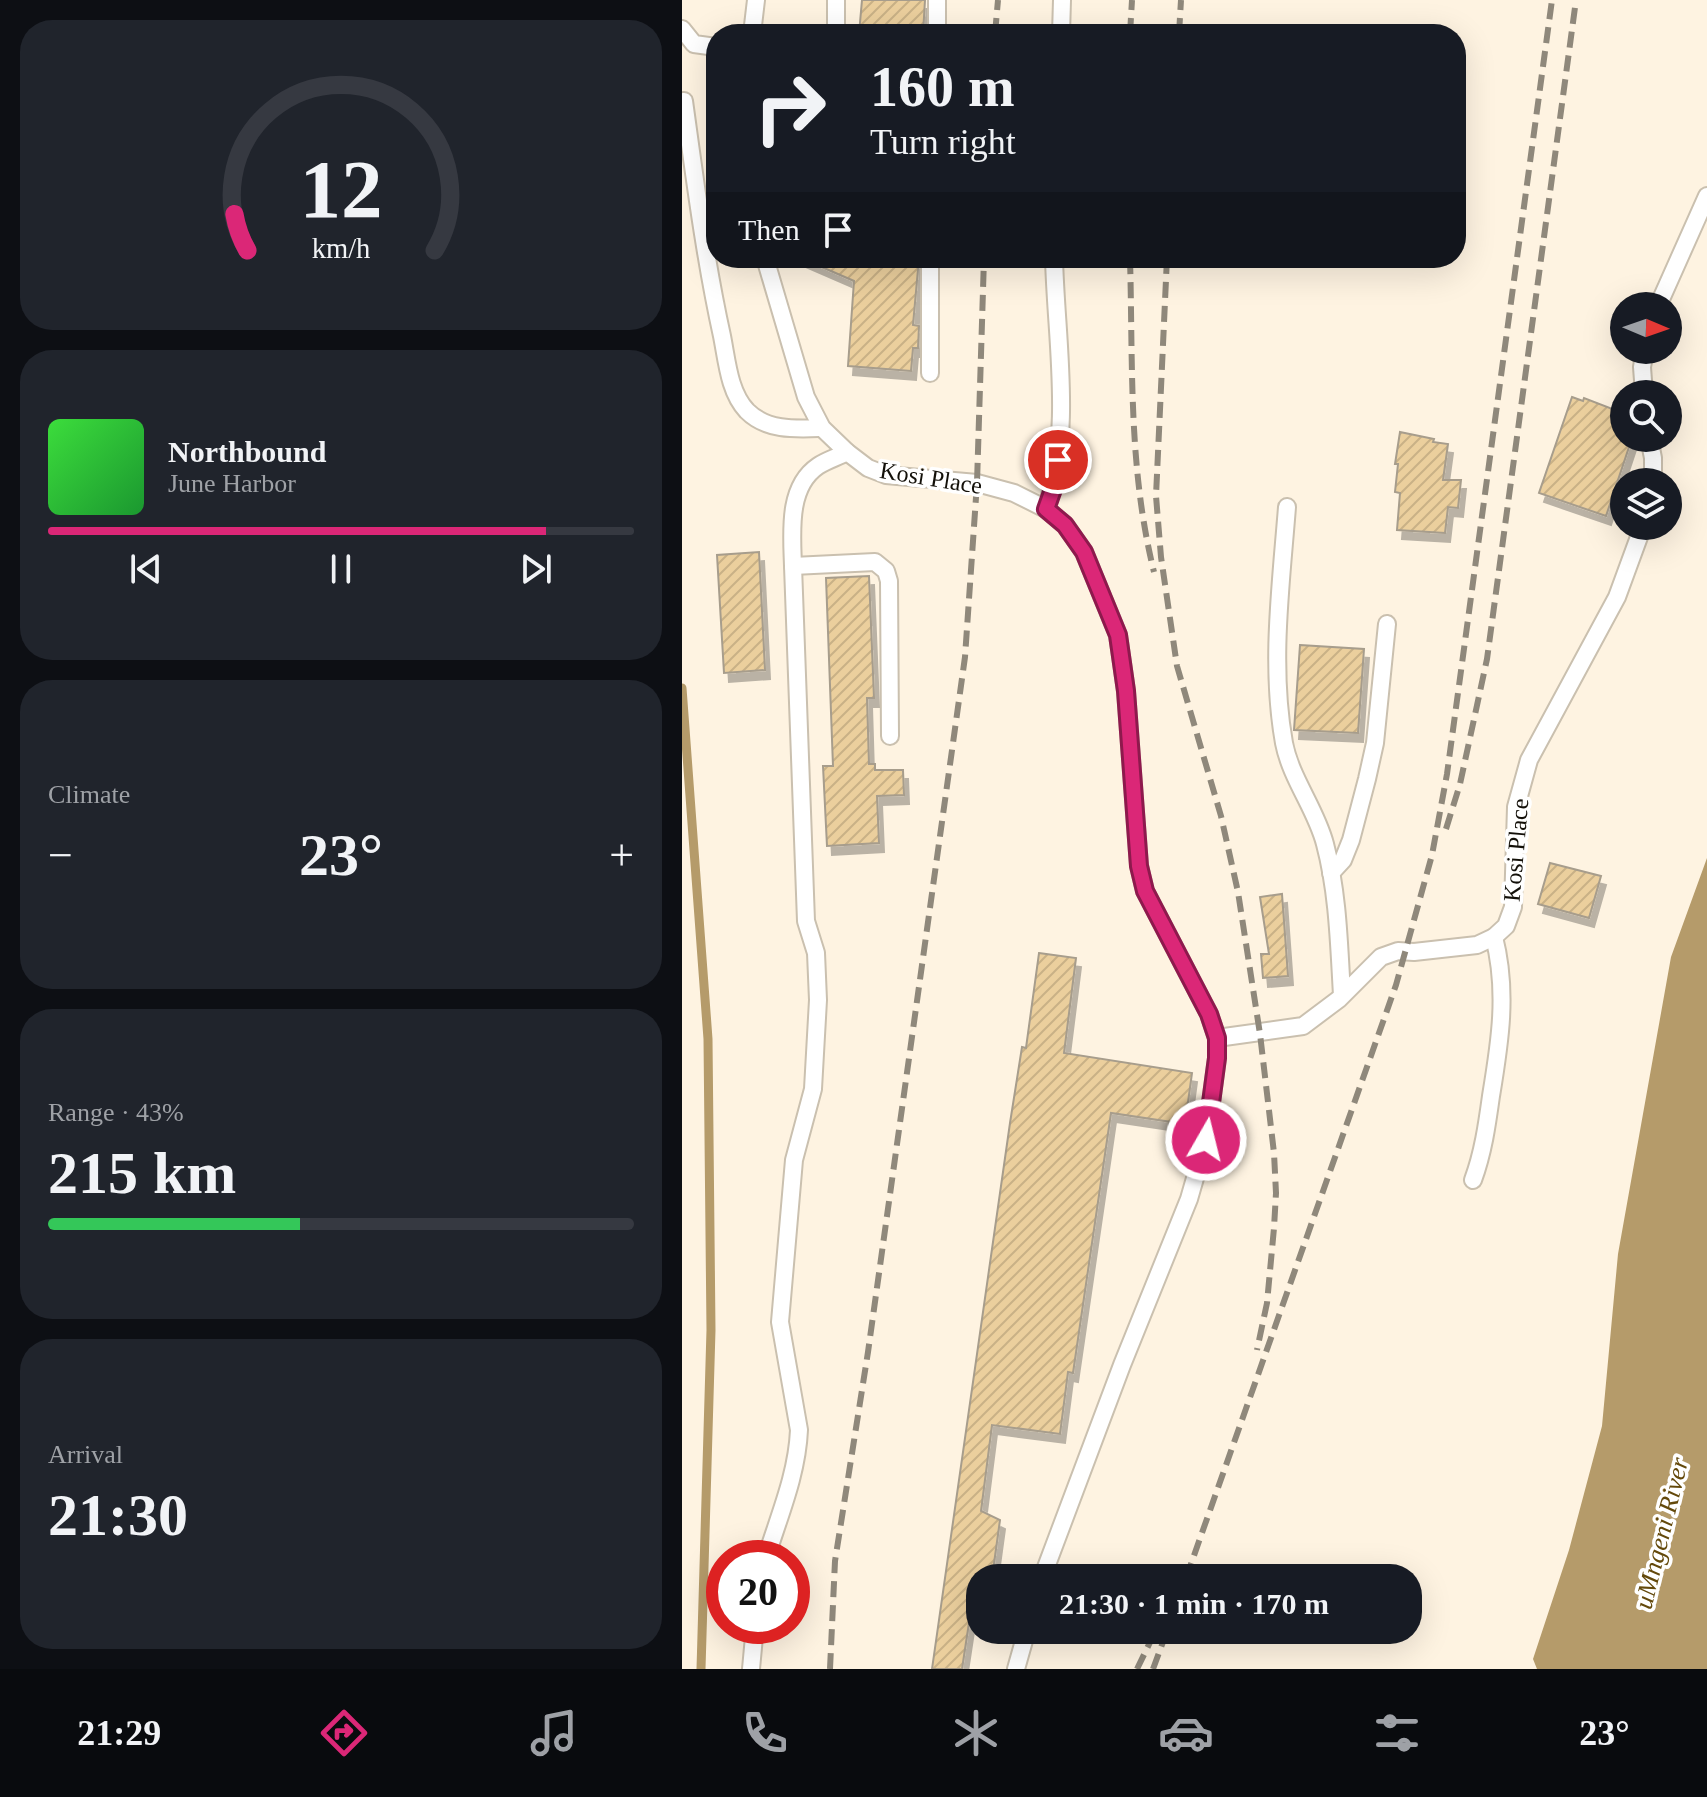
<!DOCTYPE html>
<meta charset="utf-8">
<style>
:root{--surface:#171b24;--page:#20242c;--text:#f1f3f6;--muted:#9ea1a6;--line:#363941;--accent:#db2777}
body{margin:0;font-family:"Times New Roman",serif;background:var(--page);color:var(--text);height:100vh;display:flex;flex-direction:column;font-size:30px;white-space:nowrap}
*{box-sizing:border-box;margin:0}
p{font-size:26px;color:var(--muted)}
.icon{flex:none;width:44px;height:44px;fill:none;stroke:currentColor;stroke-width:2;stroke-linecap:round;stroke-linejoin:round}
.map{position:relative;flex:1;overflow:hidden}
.details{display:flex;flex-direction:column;gap:20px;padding:20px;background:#0d0f14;width:682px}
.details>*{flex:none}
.guide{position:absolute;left:24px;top:24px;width:760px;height:244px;border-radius:32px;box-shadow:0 8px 32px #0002;background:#171b24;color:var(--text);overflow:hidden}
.needle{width:52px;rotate:92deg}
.tools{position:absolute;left:928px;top:292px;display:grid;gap:16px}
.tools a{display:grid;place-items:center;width:72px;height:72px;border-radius:50%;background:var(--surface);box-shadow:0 8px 32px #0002;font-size:40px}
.speed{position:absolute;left:24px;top:1540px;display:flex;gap:16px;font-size:40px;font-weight:700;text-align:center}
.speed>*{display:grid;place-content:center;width:104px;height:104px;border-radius:50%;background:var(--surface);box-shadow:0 8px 32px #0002;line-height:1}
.speed .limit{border:12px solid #d22;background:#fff;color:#111}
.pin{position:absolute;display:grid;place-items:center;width:68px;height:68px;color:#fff;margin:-34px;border:4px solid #fff;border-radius:50%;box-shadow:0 2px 8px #0007}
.me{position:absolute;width:88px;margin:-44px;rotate:8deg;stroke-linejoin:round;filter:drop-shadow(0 0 6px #0008)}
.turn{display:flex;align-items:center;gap:28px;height:168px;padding:0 32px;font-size:36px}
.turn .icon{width:104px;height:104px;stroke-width:2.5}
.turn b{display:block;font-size:56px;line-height:68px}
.then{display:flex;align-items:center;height:76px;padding:0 32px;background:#0003;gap:16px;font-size:30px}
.big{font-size:60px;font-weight:700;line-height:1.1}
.details .card{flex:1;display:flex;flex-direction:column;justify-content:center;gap:12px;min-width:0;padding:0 28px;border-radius:32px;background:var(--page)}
.details .dial{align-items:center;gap:0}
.dial svg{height:208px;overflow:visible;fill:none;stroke:var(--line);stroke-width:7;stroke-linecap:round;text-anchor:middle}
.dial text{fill:var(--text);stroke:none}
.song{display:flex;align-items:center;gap:24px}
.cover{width:96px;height:96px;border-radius:12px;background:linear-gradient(135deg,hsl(120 70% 55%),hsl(130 70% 35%))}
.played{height:8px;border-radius:4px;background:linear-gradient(90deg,var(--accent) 85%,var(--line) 85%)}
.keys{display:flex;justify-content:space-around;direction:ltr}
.heat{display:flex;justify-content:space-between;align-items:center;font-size:44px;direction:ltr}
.charge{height:12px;border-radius:6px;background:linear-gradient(90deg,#34c759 43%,var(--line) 0)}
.trip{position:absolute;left:284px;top:1564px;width:456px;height:80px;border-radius:32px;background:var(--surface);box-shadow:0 8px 32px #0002;font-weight:700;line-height:80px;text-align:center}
.tabs{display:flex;height:128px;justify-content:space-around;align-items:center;background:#090b0e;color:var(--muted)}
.tabs .icon{width:56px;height:56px}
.tabs .active{color:var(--accent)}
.tabs b{font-size:36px;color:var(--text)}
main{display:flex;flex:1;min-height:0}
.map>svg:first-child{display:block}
</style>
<main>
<section class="details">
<div class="card dial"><svg viewBox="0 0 100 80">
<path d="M14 69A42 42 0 1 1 86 69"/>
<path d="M14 69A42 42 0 0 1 9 55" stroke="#db2777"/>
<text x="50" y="56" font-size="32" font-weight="700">12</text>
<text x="50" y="72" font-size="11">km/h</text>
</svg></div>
<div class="card">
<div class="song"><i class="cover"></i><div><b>Northbound</b><p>June Harbor</p></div></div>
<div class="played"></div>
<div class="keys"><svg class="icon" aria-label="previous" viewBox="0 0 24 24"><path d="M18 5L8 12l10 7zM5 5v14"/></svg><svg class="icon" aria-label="pause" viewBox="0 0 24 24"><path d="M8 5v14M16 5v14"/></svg><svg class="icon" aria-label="next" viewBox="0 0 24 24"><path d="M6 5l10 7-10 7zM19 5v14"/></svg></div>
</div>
<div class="card"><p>Climate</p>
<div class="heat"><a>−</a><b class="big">23°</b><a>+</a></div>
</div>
<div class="card"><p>Range · 43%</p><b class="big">215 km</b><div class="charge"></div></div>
<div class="card"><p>Arrival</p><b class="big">21:30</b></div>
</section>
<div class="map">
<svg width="1025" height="1669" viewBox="0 0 1025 1669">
<defs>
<pattern id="building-hatch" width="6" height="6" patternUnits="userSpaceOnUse" patternTransform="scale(2)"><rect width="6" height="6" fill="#ebcf9d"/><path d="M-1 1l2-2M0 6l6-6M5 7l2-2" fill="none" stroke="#c9b186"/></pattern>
<filter id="shadow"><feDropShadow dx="5" dy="9" stdDeviation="0" flood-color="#0004"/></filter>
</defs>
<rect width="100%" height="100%" fill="#fef3e1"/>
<!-- water -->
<path fill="#b59b6a" d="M1025,858V1669H855L851,1659L887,1550L920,1426L936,1254L989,957Z"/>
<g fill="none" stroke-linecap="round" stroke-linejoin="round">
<!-- stream -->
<path stroke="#b59b6a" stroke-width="9" d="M0,688L26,1039L29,1330L19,1669"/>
</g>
<!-- building -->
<g fill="url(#building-hatch)" stroke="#a79d8c" stroke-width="2" filter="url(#shadow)">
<path d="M180,0H243L241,34H177Z"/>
<path d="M119,258H237L231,325L237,326L236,348H231L229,371L166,366L172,281Z"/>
<path d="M890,397L901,401L902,398L941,413L935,429L942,431V438H950L924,516L857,493Z"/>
<path d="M718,432L752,439L751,442L766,444L761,480H779L776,508L766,507L763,533L715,530L718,493L713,492L716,464H713Z"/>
<path d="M77,552L83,670L42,673L35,555Z"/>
<path d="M187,576L192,698H185L187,764H193V770H221L222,795L195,796L197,843L145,846L141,766H151L144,578Z"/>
<path d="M618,645L682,649L676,733L612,730Z"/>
<path d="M868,863L919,876L907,918L856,904Z"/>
<path d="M600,894L606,976L581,978L579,954H587L578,897Z"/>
<path d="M357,953L394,958L382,1053L510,1073L503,1124L429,1113L391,1373L386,1372L378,1434L310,1425L299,1511L318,1520L310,1578H298V1602L290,1603L280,1669H250L328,1123L340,1047L344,1048Z"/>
</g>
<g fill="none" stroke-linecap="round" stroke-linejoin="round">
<!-- service casing -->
<g stroke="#cac0af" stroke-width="20">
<g id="service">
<path d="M0,29L12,44L34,47"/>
<path d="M70,34L74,0"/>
<path d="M154,34V0"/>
<path d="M255,34V0"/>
<path d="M379,34L380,0"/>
<path d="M2,101C13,180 23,259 40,336C45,361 47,392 65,411C85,431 114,429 140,428"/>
<path d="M83,258L124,397L140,428L165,452L186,468L204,475L295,483L332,493L364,509L383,525L402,552L436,635L444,691L457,866L463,891L527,1014L535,1038V1058L524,1140L507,1199L440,1365L360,1578"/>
<path d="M976,306L1025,196"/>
<path d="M248,373V258"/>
<path d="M962,394L960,367L963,350"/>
<path d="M967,438L971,458V482"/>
<path d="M605,507C599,585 588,665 602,743C609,779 634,809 643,844C656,893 657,945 660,995"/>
<path d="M364,509C391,429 374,341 372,258"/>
<path d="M111,566L193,562L204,571L207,581L208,736"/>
<path d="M649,873L661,860L669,840L685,779L693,743L705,624"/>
<path d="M535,1038L621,1026L657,999L699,957L716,951L732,952L795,945L812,937L824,926L831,907L834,807L847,760L935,597L961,526"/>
<path d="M791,1180C801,1153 805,1125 809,1096C818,1042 826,991 812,937"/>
<path d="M84,1558C97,1516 115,1475 117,1430L98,1322L112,1160L131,1089L136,1000L134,953L124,921L111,566C110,533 105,487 136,466C145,460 156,457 165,452"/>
<path d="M69,1669L73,1626"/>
<path d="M334,1669L345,1630"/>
</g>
</g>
<!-- service -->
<use href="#service" stroke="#fff" stroke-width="16"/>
<!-- rail -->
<g stroke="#8f887b" stroke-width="6" stroke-dasharray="16 8" stroke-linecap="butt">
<path d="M313,34L316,0"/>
<path d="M448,34L450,0"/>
<path d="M497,34L499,0"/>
<path d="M448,258C451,365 446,467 472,572"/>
<path d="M485,258L474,496L479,557L495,666L539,816L556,892L578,1034L592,1153L594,1193L592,1228L585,1303L575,1350"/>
<path d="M764,829L778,784L805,659L894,0"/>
<path d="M504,1578L714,985L750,855L765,774L870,0"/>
<path d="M148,1669L153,1561L186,1352L283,657L295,483L302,258"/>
<path d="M455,1669L474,1630"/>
<path d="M471,1669L485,1631"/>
</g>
</g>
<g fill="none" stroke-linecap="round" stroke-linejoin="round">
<!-- route casing -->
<g stroke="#8e194d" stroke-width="20">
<path id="route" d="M376,460L374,481L364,509L383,525L402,552L436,635L444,691L457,866L463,891L527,1014L535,1038V1058L524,1140"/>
</g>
<!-- route -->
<use href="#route" stroke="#db2777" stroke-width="14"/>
</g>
<g text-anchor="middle" stroke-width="7" stroke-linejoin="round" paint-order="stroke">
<!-- street labels -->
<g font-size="24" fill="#131009" stroke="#fff">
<text transform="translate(249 478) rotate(9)" y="8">Kosi Place</text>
<text transform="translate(834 850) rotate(-85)" y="8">Kosi Place</text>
</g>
<!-- water labels -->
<g font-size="26" font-style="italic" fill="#64490b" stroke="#fff">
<text transform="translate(979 1533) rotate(-76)" y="9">uMngeni River</text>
</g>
</g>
</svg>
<div class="tools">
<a><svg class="needle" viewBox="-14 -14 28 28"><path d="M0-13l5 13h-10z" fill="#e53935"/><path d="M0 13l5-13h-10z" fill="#9ea1a6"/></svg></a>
<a><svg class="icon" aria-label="search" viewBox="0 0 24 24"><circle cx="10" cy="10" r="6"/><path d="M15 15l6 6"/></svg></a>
<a><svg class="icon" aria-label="layers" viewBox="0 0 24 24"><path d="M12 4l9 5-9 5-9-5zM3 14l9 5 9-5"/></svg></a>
</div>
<div class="speed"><div class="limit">20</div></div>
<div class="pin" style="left:376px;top:460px;background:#d93025"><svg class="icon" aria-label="arrive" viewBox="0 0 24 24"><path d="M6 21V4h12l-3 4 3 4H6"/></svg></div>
<svg class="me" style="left:524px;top:1140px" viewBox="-20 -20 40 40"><circle r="17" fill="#db2777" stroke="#fff" stroke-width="3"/><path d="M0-11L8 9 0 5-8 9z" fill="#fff"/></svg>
<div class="trip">21:30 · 1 min · 170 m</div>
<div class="guide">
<div class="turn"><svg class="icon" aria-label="right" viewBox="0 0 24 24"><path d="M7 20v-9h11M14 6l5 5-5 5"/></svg><div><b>160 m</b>Turn right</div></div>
<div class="then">Then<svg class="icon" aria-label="arrive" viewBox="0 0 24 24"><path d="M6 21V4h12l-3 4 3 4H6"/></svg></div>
</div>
</div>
</main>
<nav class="tabs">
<b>21:29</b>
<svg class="icon active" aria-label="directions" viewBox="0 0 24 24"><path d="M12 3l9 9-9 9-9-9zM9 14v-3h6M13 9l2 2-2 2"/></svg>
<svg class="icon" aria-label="music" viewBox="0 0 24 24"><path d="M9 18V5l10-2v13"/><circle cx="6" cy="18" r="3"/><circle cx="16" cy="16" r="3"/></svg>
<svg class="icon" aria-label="phone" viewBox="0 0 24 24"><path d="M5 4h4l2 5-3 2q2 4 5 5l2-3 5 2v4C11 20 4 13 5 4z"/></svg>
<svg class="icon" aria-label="climate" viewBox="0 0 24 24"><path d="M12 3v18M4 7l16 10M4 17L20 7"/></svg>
<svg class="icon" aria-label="car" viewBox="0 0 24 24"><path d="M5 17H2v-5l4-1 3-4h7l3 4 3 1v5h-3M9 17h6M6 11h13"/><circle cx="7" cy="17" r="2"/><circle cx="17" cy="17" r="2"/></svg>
<svg class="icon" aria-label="filters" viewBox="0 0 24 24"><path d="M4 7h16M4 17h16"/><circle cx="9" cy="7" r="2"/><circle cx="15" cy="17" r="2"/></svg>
<b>23°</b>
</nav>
